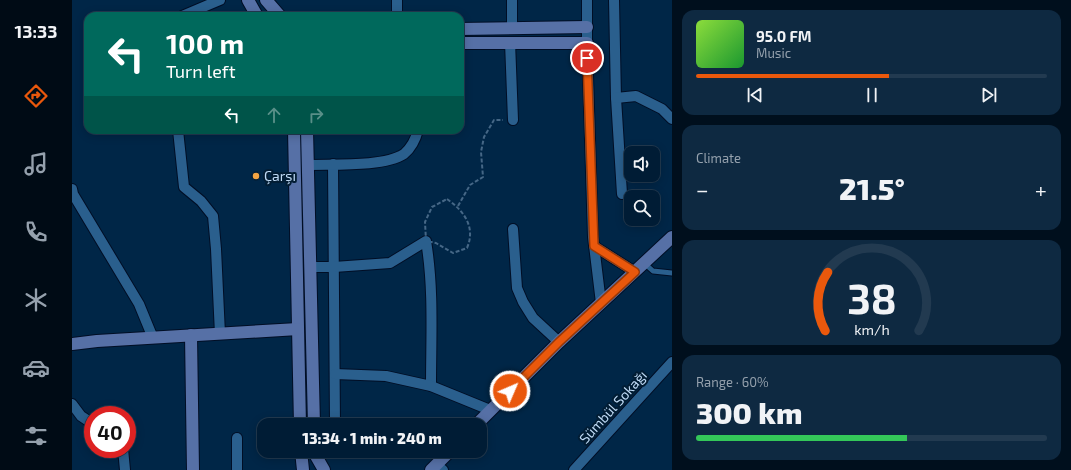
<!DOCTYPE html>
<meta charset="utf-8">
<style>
:root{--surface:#001c35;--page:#0e2941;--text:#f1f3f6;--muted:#95a1ad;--line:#223a50;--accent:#ea580c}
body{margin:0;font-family:"Exo 2",sans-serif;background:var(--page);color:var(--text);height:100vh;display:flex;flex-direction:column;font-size:15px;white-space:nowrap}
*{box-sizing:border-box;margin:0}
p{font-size:13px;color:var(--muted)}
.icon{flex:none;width:22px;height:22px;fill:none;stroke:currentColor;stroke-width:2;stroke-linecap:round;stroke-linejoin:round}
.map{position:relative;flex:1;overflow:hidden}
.side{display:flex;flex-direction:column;gap:10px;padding:10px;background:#000f1d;width:399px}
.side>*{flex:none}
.top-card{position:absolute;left:12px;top:12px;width:380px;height:122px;border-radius:12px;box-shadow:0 2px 10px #0003,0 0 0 1px var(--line);background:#00695c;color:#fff;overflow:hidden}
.fabs{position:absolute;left:552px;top:146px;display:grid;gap:8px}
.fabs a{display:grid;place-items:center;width:36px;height:36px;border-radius:8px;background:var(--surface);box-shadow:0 2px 10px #0003,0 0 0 1px var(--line);font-size:20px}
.speed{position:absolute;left:12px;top:406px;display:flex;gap:8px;font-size:20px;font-weight:700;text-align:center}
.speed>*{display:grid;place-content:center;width:52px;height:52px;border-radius:50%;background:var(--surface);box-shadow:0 2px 10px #0003,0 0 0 1px var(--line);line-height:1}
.speed .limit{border:6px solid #d22;background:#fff;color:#111}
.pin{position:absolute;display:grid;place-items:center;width:34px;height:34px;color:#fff;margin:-17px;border:2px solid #fff;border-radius:50%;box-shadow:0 1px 4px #0007}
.me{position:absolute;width:44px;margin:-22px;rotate:45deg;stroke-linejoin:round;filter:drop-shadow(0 0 3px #0008)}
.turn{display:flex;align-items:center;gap:14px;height:84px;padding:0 16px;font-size:18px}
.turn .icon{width:52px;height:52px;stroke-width:2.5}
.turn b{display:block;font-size:28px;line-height:34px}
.lanes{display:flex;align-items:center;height:38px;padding:0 16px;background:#0003;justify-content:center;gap:20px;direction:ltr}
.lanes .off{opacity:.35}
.big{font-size:30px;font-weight:800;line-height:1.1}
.side .tile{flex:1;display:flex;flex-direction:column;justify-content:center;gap:6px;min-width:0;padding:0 14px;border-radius:12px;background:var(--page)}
.side .dial{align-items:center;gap:0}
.dial svg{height:104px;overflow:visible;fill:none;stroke:var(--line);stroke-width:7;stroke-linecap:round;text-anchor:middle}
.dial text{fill:var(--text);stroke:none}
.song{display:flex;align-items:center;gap:12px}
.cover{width:48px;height:48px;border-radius:6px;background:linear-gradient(135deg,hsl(90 70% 55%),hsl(130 70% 35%))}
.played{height:4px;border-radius:2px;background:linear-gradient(90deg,var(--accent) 55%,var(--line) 55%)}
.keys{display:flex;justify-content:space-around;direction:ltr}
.heat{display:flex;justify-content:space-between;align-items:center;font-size:22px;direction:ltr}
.charge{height:6px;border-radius:3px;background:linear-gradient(90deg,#34c759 60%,var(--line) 0)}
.trip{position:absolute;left:185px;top:418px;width:230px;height:40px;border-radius:12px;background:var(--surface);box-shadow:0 2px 10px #0003,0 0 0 1px var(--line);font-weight:800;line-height:40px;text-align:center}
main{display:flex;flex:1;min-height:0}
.tab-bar{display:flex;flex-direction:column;width:72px;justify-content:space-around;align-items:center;background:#000b15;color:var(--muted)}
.tab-bar .icon{width:28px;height:28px}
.tab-bar .active{color:var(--accent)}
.tab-bar b{font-size:18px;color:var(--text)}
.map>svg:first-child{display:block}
</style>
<main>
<nav class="tab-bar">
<b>13:33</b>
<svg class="icon active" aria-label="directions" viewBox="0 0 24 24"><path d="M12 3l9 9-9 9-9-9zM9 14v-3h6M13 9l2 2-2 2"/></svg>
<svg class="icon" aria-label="music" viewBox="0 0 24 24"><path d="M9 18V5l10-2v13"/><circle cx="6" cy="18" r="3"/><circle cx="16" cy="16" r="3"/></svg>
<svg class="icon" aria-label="phone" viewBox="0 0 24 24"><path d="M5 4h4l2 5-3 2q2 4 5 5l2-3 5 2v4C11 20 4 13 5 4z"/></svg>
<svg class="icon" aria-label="climate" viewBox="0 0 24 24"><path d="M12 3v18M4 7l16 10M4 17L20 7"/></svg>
<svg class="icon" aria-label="car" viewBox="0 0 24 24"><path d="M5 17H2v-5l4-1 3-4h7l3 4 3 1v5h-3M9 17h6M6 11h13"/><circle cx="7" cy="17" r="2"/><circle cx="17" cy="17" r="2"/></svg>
<svg class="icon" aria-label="filters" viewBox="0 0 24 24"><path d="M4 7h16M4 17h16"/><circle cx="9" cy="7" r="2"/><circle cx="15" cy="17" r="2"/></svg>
</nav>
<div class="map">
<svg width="600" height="470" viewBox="0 0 600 470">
<rect width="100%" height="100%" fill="#002647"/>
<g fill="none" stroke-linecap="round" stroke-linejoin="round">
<!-- lane casing -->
<g stroke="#000e25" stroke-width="7">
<path id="lane" d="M572,263L581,271L600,273"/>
</g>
<!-- street casing -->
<g stroke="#000e25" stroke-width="12">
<g id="street">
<path d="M325,0V16"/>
<path d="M440,0V29"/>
<path d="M515,0V43L521,237L529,303"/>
<path d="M542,0L544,98L550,194"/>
<path d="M110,16L148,0"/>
<path d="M438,42L441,120"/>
<path d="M544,98L564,96L590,109L600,119"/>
<path d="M106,130L112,187L129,201L141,216L144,249L148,334"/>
<path d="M261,164L263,425"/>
<path d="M236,165C261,164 312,167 332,154C339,148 344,138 346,130"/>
<path d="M0,189L1,194L67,304L81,338"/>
<path d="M441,229L445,288L451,302L461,318L487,342"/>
<path d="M522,246L563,272"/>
<path d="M239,267H262L318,263L354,241C362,289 359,337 359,386"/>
<path d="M263,374L314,376L359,386L418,410"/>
<path d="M0,404L9,416L21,424"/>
<path d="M51,449L53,470"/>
<path d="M365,465L371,470"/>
<path d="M165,470V438"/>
<path d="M502,470L600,362"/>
</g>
</g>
<!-- secondary casing -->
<g stroke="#000e25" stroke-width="14">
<g id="secondary">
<path d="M176,0L185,16"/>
<path d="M194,0L208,16"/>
<path d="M388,29L515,27"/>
<path d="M388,43H515"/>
<path d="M222,130L228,425"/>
<path d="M235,130L242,425"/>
<path d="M119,335L121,470"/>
<path d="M0,344L25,341L226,329"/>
<path d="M404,425L487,342L600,237"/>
<path d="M229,451L231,470"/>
<path d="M243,451L244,456L252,470"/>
<path d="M359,470L378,451"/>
</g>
</g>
<!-- path -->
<g stroke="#456786" stroke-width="2" stroke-dasharray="4 2" stroke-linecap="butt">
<path d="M375,199C392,211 404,227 395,248L381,253L364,243L354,241L353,222L360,207Z"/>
<path d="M386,206L398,185L411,177L409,152L412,137L422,120H431"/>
</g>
<!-- lane -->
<use href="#lane" stroke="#2a5f8d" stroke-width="5"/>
<!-- street -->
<use href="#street" stroke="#2a5f8d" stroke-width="10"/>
<!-- secondary -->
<use href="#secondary" stroke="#5670a6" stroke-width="12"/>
</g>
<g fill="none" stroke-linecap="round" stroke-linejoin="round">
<!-- route casing -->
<g stroke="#983908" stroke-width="10">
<path id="route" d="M438,391L487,342L563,272L522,246L515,58"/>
</g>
<!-- route -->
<use href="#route" stroke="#ea580c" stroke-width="7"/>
</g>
<!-- markers -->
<circle fill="#f3a443" stroke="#021d34" stroke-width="1.5" cx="184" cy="176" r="4"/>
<g text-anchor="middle" stroke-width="4" stroke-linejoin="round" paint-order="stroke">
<!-- poi labels -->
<g font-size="14" fill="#c0dbf6" stroke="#021d34" text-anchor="start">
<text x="192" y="181">Çarşı</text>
</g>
<!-- street labels -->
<g font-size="14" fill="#c0dbf6" stroke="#021d34">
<text transform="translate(541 407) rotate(-48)" y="5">Sümbül Sokağı</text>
</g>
</g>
</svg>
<div class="fabs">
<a><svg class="icon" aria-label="sound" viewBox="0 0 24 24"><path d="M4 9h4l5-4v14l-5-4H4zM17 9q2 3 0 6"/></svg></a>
<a><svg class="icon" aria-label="search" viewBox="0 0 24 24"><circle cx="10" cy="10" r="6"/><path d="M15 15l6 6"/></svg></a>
</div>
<div class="speed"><div class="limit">40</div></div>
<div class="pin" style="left:515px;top:58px;background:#d93025"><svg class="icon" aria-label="arrive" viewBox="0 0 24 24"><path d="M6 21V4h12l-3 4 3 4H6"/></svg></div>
<svg class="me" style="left:438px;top:391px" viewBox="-20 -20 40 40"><circle r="17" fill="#ea580c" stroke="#fff" stroke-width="3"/><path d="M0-11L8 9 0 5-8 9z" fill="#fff"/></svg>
<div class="trip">13:34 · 1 min · 240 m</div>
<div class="top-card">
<div class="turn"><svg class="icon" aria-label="left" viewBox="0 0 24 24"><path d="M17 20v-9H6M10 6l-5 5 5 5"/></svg><div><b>100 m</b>Turn left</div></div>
<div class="lanes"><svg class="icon" aria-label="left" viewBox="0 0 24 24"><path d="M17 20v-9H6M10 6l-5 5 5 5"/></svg><svg class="icon off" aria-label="ahead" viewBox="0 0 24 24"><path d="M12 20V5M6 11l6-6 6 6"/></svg><svg class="icon off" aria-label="right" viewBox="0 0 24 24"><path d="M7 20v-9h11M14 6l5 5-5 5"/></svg></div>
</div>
</div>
<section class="side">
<div class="tile">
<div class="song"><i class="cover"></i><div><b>95.0 FM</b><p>Music</p></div></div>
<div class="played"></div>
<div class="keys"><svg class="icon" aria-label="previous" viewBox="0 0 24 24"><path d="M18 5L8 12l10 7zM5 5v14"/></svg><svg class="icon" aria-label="pause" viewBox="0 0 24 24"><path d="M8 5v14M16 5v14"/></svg><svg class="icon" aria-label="next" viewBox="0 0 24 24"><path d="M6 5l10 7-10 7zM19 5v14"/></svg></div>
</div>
<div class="tile"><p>Climate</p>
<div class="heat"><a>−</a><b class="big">21.5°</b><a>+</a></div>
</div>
<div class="tile dial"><svg viewBox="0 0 100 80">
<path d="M14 69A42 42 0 1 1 86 69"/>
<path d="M14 69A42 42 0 0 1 16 24" stroke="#ea580c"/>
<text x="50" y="56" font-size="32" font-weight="700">38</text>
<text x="50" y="72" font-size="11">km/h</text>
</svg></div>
<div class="tile"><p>Range · 60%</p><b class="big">300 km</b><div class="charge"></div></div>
</section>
</main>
